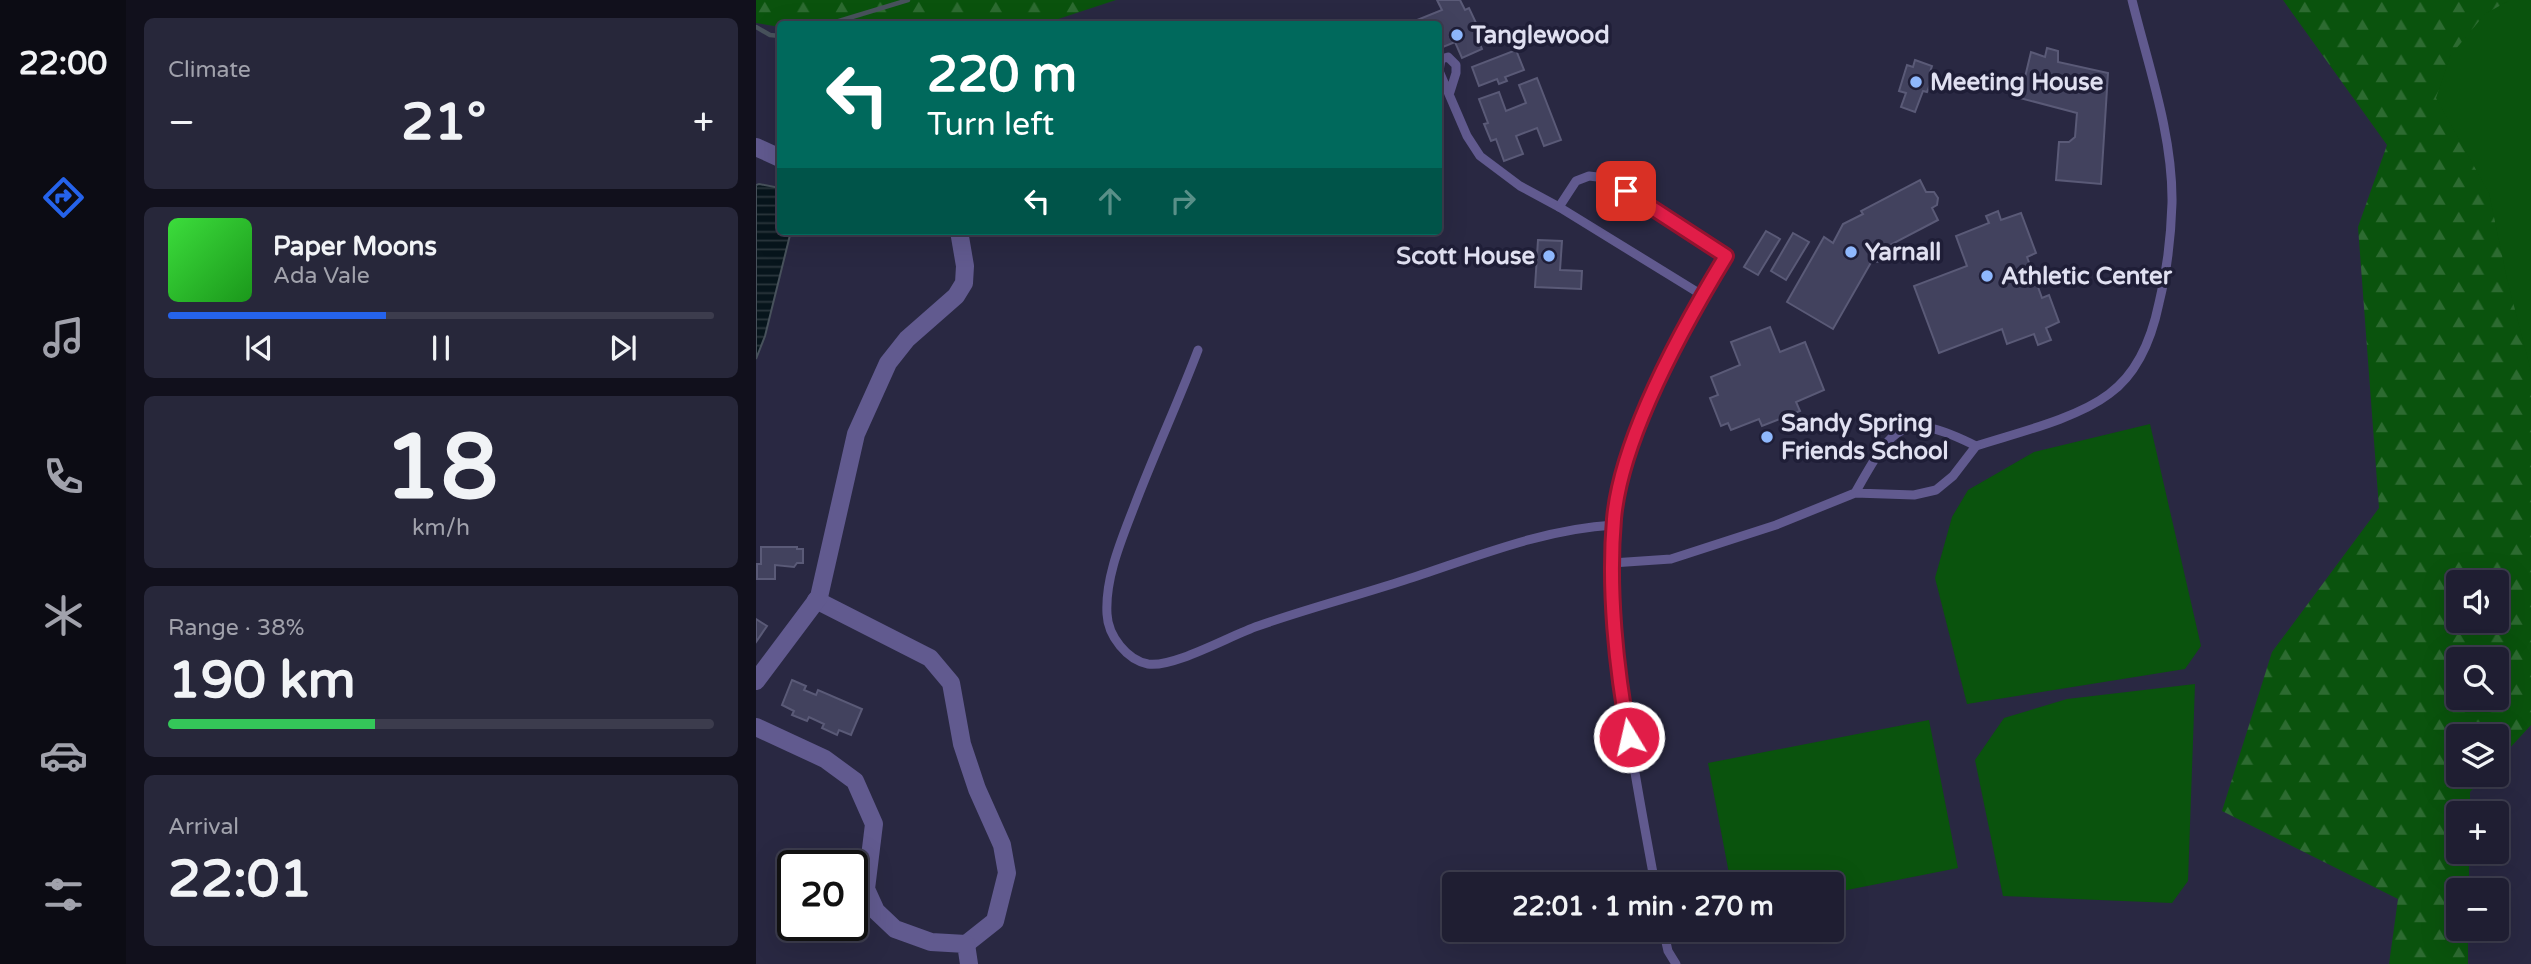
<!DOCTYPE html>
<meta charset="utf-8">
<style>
:root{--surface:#1f1e32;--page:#27273a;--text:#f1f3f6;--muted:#a1a2ac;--line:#3c3c4d;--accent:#2563eb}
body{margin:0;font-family:"Varela Round",sans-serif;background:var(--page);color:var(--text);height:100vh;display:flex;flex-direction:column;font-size:26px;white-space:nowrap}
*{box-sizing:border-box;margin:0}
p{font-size:23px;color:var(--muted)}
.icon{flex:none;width:38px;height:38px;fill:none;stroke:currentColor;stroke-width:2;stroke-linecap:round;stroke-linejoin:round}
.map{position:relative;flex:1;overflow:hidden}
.details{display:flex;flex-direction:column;gap:18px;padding:18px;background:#11101c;width:630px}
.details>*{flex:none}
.top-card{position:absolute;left:21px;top:21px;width:665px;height:214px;border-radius:7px;box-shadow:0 7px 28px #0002,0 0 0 2px var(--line);background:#00695c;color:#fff;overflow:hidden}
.controls{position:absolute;left:1690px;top:570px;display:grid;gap:14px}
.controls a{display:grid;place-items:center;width:63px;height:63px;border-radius:7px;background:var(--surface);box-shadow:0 7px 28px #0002,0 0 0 2px var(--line);font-size:35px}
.speed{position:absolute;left:21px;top:850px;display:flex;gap:14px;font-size:35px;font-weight:700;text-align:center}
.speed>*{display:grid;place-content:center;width:91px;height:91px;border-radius:50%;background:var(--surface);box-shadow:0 7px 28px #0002,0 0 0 2px var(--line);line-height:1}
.speed .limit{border:4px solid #111;border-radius:10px;background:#fff;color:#111}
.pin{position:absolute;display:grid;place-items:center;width:60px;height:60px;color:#fff;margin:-30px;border-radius:14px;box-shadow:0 4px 10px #0006}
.me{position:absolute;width:77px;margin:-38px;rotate:351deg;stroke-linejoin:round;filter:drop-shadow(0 0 5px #0008)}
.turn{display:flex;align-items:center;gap:24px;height:147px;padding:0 35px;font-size:32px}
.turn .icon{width:91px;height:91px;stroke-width:2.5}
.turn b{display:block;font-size:49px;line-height:60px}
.lanes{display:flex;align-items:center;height:66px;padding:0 35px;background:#0003;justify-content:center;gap:35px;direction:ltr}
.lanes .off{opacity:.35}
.big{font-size:52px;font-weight:700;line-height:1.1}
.details .card{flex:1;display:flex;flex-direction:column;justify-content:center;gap:10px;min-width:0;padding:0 24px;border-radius:10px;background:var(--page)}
.details .dial{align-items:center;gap:0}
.dial b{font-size:91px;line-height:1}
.song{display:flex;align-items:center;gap:21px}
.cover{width:84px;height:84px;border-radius:10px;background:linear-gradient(135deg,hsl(120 70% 55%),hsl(120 70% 35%))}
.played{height:7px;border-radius:4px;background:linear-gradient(90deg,var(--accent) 40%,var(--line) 40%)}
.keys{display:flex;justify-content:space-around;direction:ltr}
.heat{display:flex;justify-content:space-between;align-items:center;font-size:38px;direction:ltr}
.charge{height:10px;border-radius:5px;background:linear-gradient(90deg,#34c759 38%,var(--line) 0)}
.trip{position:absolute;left:686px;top:872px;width:402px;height:70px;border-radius:7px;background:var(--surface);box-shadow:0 7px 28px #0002,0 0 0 2px var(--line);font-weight:700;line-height:70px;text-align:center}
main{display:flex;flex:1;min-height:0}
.dock{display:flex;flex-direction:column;width:126px;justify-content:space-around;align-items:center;background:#0c0c14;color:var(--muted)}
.dock .icon{width:49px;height:49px}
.dock .current{color:var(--accent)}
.dock b{font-size:32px;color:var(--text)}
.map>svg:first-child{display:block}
</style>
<main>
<nav class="dock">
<b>22:00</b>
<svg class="icon current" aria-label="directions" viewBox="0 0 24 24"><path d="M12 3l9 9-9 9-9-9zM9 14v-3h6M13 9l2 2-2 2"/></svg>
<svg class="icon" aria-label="music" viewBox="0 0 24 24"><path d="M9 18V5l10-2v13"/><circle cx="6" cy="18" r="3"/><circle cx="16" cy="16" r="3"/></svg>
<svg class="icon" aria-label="phone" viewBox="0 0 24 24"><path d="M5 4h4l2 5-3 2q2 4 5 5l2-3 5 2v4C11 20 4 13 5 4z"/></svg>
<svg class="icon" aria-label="climate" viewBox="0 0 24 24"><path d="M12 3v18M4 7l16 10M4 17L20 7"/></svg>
<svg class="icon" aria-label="car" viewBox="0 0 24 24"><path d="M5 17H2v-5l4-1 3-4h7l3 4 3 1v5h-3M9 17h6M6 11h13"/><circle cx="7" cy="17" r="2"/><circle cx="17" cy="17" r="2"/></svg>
<svg class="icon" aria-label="filters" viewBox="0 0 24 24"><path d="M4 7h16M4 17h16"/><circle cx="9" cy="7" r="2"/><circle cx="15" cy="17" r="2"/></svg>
</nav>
<section class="details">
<div class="card"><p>Climate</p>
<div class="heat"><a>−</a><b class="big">21°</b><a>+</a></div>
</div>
<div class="card">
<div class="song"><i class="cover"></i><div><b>Paper Moons</b><p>Ada Vale</p></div></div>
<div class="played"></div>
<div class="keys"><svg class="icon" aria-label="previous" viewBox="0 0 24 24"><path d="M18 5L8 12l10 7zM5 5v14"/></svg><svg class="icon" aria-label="pause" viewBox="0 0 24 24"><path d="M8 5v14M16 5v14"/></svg><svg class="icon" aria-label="next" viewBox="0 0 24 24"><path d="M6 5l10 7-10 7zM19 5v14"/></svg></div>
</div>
<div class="card dial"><b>18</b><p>km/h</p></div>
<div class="card"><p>Range · 38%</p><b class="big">190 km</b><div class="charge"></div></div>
<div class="card"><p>Arrival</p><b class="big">22:01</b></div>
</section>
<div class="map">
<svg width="1775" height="964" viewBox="0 0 1775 964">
<defs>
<pattern id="forest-firs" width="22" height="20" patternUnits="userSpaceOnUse" patternTransform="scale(1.75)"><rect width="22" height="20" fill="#0a530d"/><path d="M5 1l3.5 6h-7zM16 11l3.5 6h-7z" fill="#2d6b31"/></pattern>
<pattern id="water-rules" width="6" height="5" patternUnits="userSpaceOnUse" patternTransform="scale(1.75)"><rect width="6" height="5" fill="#07151c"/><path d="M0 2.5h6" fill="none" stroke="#2b373d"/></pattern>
</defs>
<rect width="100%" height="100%" fill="#292842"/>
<!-- forest -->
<g fill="url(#forest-firs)" fill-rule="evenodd">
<path d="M0,0H360L287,24H24V27L0,23Z"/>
<path d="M1527,0H1775V725L1741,762V737H1703V775H1729L1714,792V814H1703V852H1713V891H1703V929H1712V964H1633L1642,899L1466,811L1516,652L1623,508L1602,227L1631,145ZM1703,583H1741V621H1703ZM1703,660H1741V698H1703Z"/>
</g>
<!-- pitch -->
<g fill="#0a530d">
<path d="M1754,0H1775V371L1751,279L1733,193L1680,98L1694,56L1729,14Z"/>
<path d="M1394,424L1445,646L1429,669L1211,704L1179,578L1196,517L1212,490L1278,452Z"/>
<path d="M1439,684L1432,881L1416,903L1247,896L1219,760L1248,718L1311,699Z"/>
<path d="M1173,720L1202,868L1076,893V884H975L952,763Z"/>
</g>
<!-- water -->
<path fill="url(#water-rules)" stroke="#48525c" stroke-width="2" d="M3,184L24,188V231H33L34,235L9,336L0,359V185Z"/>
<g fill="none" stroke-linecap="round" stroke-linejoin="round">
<!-- stream -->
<g stroke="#48525c" stroke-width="4.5">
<path d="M73,24L152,0"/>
<path d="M0,27L14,35L24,36"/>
</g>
</g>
<!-- building -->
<g fill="#42425e" stroke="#5a5a77" stroke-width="2">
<path d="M681,0H704L709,10L713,8L721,25L717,27L726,49L706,58L699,42L682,49V24H663L661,20L686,10Z"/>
<path d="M1291,48L1302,51V62L1352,73L1345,184L1300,180L1303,142H1313L1319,137L1321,113L1264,98L1275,52L1289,57Z"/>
<path d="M760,50L768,70L749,77L751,81L743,84L741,79L723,86L716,67Z"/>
<path d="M1159,60L1176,66L1174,72L1178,73L1171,92L1167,91L1159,112L1145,107L1150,93L1143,91L1151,65L1157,67Z"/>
<path d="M781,78L805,140L788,146L781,128L760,136L767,154L748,161L740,139L735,141L728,124L732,123L723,99L743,92L750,111L770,103L763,85Z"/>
<path d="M1164,180L1170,192H1178L1182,198L1181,205L1176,208L1182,220L1132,246L1129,248L1130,255L1127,260L1121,262L1117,259L1077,329L1031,302L1068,237L1077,243L1087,224L1107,214L1105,211Z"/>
<path d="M1242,211L1245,220L1265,213L1280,253L1271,257L1286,298L1293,295L1303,322L1290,328L1295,340L1282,345L1278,334L1251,344L1246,329L1183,353L1158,286L1211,266L1200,236L1233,223L1230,216Z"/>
<path d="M1010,231L1024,239L1002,275L988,267Z"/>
<path d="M1037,233L1053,242L1030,280L1015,271Z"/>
<path d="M782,240L806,241L804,270L826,271L825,289L779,287Z"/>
<path d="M1014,327L1024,352L1049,342L1068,390L1040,402L1044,411L1006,426L1003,419L975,430L972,423L965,426L954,398L962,395L955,377L984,365L975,342Z"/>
<path d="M5,547H41V549H47V563H41L38,567L19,565V579H1V564H5Z"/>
<path d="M0,619L11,626L0,642Z"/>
<path d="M36,680L50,686L48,690L60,695L62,690L106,709L95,735L83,730L81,735L66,728L68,724L53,717L51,721L36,715L38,711L26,705Z"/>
</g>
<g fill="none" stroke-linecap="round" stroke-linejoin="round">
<!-- lane -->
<g stroke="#615a8f" stroke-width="9">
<path d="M694,92L700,73V65L692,57L685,59L683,71L711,136L724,156L764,186L803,207"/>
<path d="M442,350C422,403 398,454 378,507C365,541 349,578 351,614C352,636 371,660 392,664C418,668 475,635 502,626C550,609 600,596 649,580C717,558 786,529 858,525"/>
<path d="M1220,446C1260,433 1320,419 1353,394C1382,373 1396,337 1403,303C1411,271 1415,236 1416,203C1417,135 1392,65 1376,0"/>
<path d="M856,563L915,559L1020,525L1099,493L1158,495L1180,490L1197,476L1220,446C1144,408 1136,428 1099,493"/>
<path d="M899,884C884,803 869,723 861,642C857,592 853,542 863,493C879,414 928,325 969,256L850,178L833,176L820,181L803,207L946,295"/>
<path d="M907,929L912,951L920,964"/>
</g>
<!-- street -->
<g stroke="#615a8f" stroke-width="18">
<path d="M0,147L24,158"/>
<path d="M60,600L174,658L195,683L206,744L221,789L246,845L251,873L239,921L210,944"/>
<path d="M0,681L63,597L100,434L132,363L151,339L200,296L208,283L209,266L203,231"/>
<path d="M0,727L69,759L99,781L118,824L110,889L120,911L139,929L175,942L210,944L213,964"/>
</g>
</g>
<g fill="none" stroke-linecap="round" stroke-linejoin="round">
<!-- route casing -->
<g stroke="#92132f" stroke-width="18">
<path id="route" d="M870,191L970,256C928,325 865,438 858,519C852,588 860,669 873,737"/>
</g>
<!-- route -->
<use href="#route" stroke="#e11d48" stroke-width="12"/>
</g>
<!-- markers -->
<g fill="#8fb8fd" stroke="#1f1e37" stroke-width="2.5">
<circle cx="701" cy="35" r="7"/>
<circle cx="1160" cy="82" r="7"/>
<circle cx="1095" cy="252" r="7"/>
<circle cx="793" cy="256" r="7"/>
<circle cx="1231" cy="276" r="7"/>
<circle cx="1011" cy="437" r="7"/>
</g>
<g text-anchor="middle" stroke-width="7" stroke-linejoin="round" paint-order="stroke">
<!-- poi labels -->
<g font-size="24" font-weight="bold" fill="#e0e0f1" stroke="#1f1e37" text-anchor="start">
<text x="715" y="43">Tanglewood</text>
<text x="1174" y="90">Meeting House</text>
<text x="1109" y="260">Yarnall</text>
<text x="779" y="264" text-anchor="end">Scott House</text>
<text x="1245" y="284">Athletic Center</text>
<text x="1025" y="431">Sandy Spring<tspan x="1025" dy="28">Friends School</tspan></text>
</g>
</g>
</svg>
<div class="controls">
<a><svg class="icon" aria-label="sound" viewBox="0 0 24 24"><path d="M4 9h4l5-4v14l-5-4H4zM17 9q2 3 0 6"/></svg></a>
<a><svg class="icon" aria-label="search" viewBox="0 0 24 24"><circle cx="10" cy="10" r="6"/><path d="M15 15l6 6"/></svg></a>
<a><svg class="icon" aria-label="layers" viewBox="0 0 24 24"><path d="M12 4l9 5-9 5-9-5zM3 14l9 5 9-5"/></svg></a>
<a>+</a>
<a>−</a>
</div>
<div class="speed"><div class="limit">20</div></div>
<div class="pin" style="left:870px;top:191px;background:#d93025"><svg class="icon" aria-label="arrive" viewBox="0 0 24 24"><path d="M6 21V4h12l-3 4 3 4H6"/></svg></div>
<svg class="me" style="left:873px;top:737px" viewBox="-20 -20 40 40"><circle r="17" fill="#e11d48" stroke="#fff" stroke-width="3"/><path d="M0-11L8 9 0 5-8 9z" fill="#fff"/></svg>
<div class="trip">22:01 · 1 min · 270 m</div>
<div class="top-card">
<div class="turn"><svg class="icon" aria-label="left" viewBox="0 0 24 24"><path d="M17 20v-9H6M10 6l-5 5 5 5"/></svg><div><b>220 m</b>Turn left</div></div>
<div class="lanes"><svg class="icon" aria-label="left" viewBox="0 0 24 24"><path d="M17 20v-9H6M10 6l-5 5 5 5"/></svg><svg class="icon off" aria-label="ahead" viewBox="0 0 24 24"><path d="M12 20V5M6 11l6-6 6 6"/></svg><svg class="icon off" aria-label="right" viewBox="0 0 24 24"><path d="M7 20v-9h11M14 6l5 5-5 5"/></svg></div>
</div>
</div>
</main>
